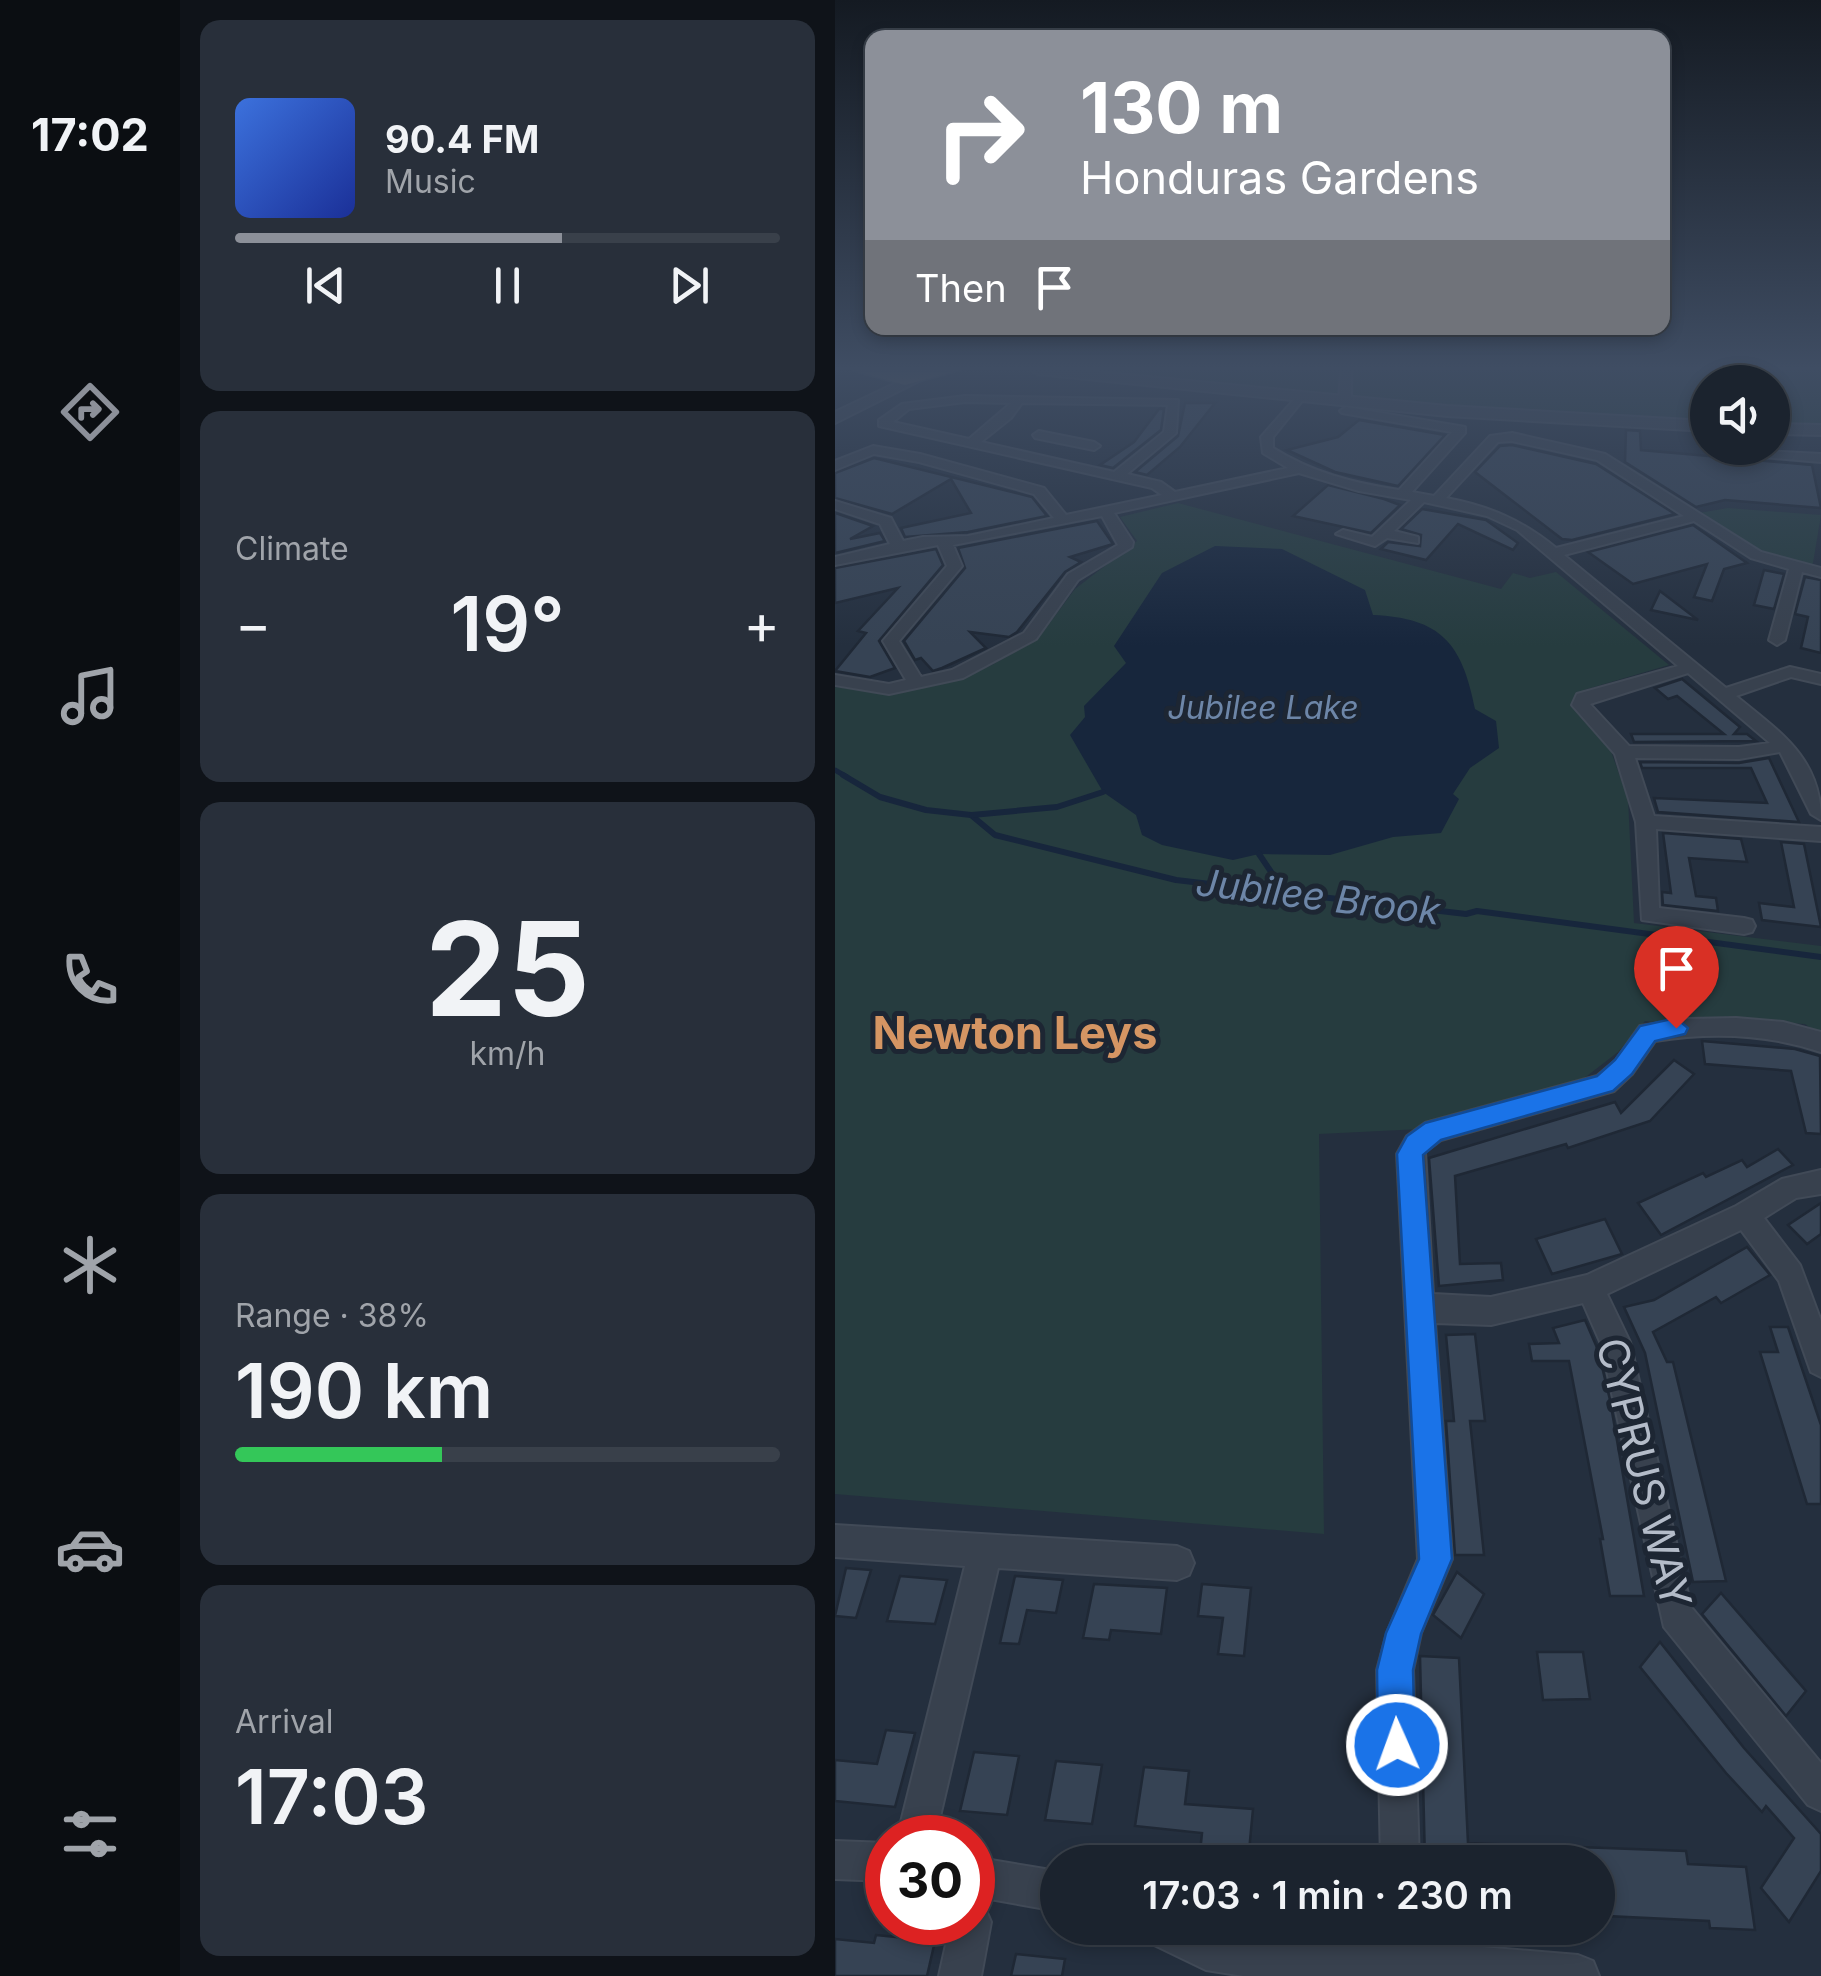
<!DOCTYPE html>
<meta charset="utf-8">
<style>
:root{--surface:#1b232e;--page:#282f3a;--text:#f1f3f6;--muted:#a0a4aa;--line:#39404a;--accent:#8c9099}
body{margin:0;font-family:Inter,sans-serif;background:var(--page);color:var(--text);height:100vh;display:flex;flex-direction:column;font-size:38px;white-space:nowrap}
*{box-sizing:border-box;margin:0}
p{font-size:32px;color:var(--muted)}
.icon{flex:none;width:55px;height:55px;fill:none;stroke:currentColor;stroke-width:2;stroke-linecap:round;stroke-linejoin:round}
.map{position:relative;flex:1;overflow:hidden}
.drawer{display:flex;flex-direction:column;gap:20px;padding:20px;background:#0f1319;width:655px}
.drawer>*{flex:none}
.banner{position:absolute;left:30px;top:30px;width:805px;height:305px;border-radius:20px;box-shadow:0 5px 15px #0003,0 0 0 2px var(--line);background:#8c9099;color:#fff;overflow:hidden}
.buttons{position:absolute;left:855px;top:365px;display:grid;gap:20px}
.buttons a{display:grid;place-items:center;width:100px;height:100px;border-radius:50%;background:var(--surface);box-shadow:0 5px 15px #0003,0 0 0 2px var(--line);font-size:50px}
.speed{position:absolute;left:30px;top:1815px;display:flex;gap:20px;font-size:50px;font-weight:700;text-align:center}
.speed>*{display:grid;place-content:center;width:130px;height:130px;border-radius:50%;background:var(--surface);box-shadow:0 5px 15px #0003,0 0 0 2px var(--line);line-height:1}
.speed .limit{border:15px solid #d22;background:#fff;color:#111}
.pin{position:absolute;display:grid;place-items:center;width:85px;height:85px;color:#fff;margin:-102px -42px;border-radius:50% 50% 50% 0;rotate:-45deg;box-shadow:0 0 10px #0007}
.pin .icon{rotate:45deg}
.me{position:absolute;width:110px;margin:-55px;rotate:358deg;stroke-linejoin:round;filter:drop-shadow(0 0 8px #0008)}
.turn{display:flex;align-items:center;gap:35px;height:210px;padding:0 50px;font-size:45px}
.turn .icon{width:130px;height:130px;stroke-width:2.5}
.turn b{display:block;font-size:70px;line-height:85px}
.then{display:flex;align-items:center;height:95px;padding:0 50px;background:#0003;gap:20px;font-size:38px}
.big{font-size:75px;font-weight:600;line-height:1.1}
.drawer .card{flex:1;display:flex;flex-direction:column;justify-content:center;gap:15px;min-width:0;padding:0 35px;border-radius:20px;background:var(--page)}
.drawer .dial{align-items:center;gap:0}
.dial b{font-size:130px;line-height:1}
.song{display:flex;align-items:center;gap:30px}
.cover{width:120px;height:120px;border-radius:15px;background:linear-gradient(135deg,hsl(220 70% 55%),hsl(230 70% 35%))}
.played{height:10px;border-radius:5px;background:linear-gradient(90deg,var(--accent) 60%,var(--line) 60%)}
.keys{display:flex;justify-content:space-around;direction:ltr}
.heat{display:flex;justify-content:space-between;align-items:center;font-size:55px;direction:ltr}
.charge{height:15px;border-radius:8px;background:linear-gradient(90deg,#34c759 38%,var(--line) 0)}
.trip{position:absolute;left:205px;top:1845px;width:575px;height:100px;border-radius:50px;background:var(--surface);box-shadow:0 5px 15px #0003,0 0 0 2px var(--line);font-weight:600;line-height:100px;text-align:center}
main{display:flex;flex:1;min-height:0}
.dock{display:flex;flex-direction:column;width:180px;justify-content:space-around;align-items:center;background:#0b0e12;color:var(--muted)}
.dock .icon{width:70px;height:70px}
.dock .on{color:var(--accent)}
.dock b{font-size:45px;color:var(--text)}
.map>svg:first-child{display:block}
</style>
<main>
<nav class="dock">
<b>17:02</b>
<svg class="icon on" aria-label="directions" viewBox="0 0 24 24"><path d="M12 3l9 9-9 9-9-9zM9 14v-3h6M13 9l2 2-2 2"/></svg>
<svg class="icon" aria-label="music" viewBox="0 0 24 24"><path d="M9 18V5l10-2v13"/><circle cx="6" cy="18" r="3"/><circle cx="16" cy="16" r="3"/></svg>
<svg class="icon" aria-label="phone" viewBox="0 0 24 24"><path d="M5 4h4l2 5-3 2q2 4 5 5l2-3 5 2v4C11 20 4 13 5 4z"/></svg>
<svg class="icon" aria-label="climate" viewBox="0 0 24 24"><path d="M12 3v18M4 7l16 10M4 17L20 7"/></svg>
<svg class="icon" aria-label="car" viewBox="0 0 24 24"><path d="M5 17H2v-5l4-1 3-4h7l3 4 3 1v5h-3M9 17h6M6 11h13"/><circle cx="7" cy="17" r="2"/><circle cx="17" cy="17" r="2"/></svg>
<svg class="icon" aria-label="filters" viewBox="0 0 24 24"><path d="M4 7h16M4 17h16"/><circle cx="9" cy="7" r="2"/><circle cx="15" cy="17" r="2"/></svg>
</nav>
<section class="drawer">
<div class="card">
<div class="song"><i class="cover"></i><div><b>90.4 FM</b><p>Music</p></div></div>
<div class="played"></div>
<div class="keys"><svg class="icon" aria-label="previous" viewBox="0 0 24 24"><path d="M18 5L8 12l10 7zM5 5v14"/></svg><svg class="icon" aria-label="pause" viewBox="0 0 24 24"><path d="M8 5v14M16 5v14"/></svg><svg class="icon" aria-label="next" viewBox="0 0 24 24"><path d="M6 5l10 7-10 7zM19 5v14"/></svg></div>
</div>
<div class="card"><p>Climate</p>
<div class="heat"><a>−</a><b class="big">19°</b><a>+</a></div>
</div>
<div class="card dial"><b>25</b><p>km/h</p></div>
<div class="card"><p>Range · 38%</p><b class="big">190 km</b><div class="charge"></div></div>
<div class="card"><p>Arrival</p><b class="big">17:03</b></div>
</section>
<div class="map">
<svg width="986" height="1976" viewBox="0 0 986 1976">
<rect width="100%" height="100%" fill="#242f3e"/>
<!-- green -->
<g fill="#263c3f">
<path d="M252,370H986V427L938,425V382H872V421L560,404Z"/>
<path d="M343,503L666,589L678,573L695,578L721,572L834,665L749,690L736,704L772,740L793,799L799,923L986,946V1036L970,1024L849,1017L829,1023L810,1021L783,1052L748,1079L586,1129L484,1134L489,1534L0,1494V687L57,693L114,682L153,667L202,640L240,589L302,541L285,517Z"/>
<path d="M893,508L986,515L978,563L975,567L931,555L864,513Z"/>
</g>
<!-- water -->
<path fill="#17263c" d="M380,546L447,549L530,590L538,615C606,618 627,643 640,709L661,721L664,748L635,768L618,794L624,799L606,833L558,837L495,855L424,854L398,860L327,845L307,835L301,815L268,792L235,735L250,717L249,706L291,663L279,646L327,573Z"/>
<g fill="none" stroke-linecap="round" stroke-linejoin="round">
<!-- stream-far1 -->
<path stroke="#17263c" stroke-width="5" d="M0,770L12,777"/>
<!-- stream -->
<g stroke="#17263c" stroke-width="6">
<path d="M8,775L45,797L91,810L136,815L160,835L341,880L631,914L642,911L986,957"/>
<path d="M137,815L222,807L268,792"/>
<path d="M424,854L451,894"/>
</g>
</g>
<!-- building -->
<g fill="#364354" stroke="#1f2835" stroke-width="2.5">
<path d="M350,403H380L345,447L312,475L300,472L343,436Z"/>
<path d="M324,409H329L326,430L278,468L265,465L299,442Z"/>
<path d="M524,420L610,435L563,486L500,472L452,450L503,437Z"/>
<path d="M791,430L805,431L806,450L977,465L986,508L890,500L861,507L790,462Z"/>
<path d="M677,445L761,464L840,514L737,540L727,539L640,472L665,446Z"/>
<path d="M39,458L197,497L212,516L133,532L70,537L66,528L136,513L116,479L57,514L0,498V473Z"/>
<path d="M493,485L549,499L565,505L536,533L458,516Z"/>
<path d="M587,509L651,520L683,543L678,550L623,524L591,560L546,549L553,542L585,546L586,535L566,529Z"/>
<path d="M0,513L38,526L15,539L45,533L50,541L0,553Z"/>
<path d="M262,521L278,544L235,557L246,562L230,572L182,632L174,637L135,632L151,648L107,668L98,671L86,658L80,660L69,641L130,568L123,548Z"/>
<path d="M858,525L912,563L889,569L877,601L859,597L872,564L798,584L753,552Z"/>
<path d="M101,549L108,565L44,641L60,668L35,677L0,671L31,633L23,631L63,588L0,603V568Z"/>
<path d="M929,570L949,574L939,609L919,605Z"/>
<path d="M970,577L986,580V653L966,648L973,617L960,614Z"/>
<path d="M825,591L863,620L816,610Z"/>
<path d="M847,679L905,727L899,734H912L921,741L799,742L796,734H889L842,696L833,699L820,688Z"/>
<path d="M934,758L964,822L823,812L819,798L932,803L916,768H807L805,762L904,763Z"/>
<path d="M828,833L906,839L912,862L854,858L861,896L881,898L883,911L828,905L827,892L836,893Z"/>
<path d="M946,842L969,844L986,927L927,920L924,903L959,907Z"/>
<path d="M867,1041L960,1049L985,1056L986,1134L971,1133L956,1071L870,1064Z"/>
<path d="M839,1060L859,1074L815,1121L733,1148L731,1144L620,1176L625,1264L666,1263L668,1280L604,1286L594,1158L780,1102L786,1113Z"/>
<path d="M943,1149L958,1165L826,1235L803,1203L868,1173L871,1177L907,1160L912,1167Z"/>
<path d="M986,1203V1234L972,1244L953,1225Z"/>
<path d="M770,1219L787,1254L717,1274L701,1239Z"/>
<path d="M912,1247L935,1275L886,1303L881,1297L818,1332L832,1362H838L891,1581L858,1582L810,1353L789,1307L819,1300Z"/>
<path d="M750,1320L763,1350L775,1400L809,1596H775L765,1539H768L734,1361H697L694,1344L724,1343L718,1328Z"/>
<path d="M935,1327H953L986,1425V1504H972L925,1352H943Z"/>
<path d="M640,1334L650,1421H635L649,1555H620L611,1421H619L611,1335Z"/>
<path d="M11,1568L36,1570L21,1618L0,1616Z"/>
<path d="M622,1572L649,1594L626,1638L598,1615Z"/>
<path d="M65,1576L112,1580L100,1624L52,1621Z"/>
<path d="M180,1576L228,1580L221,1613L192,1610L184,1644L165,1643Z"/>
<path d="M259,1584L332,1588L326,1634L276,1630L274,1640L248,1638Z"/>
<path d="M367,1584L416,1588L409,1656L383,1654L388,1618L363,1616Z"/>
<path d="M886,1593L971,1691L951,1716L867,1614Z"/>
<path d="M825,1642L909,1748L986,1834V1871L954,1922L926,1888L959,1838L931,1806L927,1812L891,1773L805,1667Z"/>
<path d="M702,1652H748L755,1699L708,1700Z"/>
<path d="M585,1656L624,1658L633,1843L851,1851L853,1864L911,1867L920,1930L875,1928L874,1921L772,1916L766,1862H590Z"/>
<path d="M51,1730L80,1733L60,1807L0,1801V1760L42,1764Z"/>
<path d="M139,1752L184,1756L172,1815L125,1811Z"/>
<path d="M221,1761L267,1765L257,1824L210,1820Z"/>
<path d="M309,1767L354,1771L350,1804L418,1809L413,1862H364L367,1833L300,1826Z"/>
<path d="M41,1935L100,1941L92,1976H0V1939L39,1943Z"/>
<path d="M181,1954L230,1959L227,1976H176Z"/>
</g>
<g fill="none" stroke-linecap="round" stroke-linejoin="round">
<!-- minor casing -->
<g stroke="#414a57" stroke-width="4">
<g id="minor">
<path d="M506,370H516V401L510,404L504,401Z"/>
<path d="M465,393L471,396L438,437V448C478,473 518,483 564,490L617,432L507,413L505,411L511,407L630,427V433L577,492L599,496L655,436L677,433L770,454L926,552L986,568V577L967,572L950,640L942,645L934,640L954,569L916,558L859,521L729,555L891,688L955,667L986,674V684L956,677L901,696C945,732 986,758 986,820L976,814L945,752L904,759L800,758L819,816L986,827V841L821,829L824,908L909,918L917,920L920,926L917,932L909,934L807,920L801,822L780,754L737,705L742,694L843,666L682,530L652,516L589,502L559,531L583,537V543L552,538L540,546L501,534L508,530L537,537L576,500L524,491L464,473L279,513L298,542L297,547L243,580L201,639L128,678L54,694L0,685V675L54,684L71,680L48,641L112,566L103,545L0,565V557L55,544L45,524L0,509V501L56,518L68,541L88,537L133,536L219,518L199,494L84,462L39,454L0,470V461L38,446L85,454L209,488L231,515L327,495L317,488L44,426V420L67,404L130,396L343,400L341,433L292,474L326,482L340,492L453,468L428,453L426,437ZM130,402L176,403L134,439L58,422L74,409ZM187,403L333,405L329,432L279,472L146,442L176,418ZM677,441L762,460L849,516L721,548C687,520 654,506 611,498L663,442ZM267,516L283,545L233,574L189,633L117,670L86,677L64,641L127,566L118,545ZM853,673L935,743L904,747L794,746L755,704Z"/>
<path d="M204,431L259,442L265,446L259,450L200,438L198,435Z"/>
<path d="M876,448L986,454V462L881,453Z"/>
<path d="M901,1018L948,1022L986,1032V1052C933,1034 875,1032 820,1041L797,1074L779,1091L606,1140L590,1152L598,1294L656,1297L752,1275L901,1206L947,1179L986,1170V1194L961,1198L929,1218L965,1265L986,1321V1377L976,1372L944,1281L906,1230L772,1294L795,1342L856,1607L986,1763V1811L973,1805L829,1627L766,1344L748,1303L656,1325L600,1323L617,1559L586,1633L578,1670L584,1862H546L542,1670L552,1633L583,1559L562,1154L572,1136L590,1123L762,1076L781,1060L805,1026L853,1019Z"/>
<path d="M0,1525L342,1546L354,1551L359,1563L354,1575L342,1580L163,1568L100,1838H62L130,1566L0,1557Z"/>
<path d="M0,1841L52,1843V1881L0,1879Z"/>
<path d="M138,1857L222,1871V1911L138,1896Z"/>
<path d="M138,1903L150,1908L156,1922L146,1976H104L116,1922H138Z"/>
<path d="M307,1928H369L418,1937L547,1940V1928H587L588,1942L743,1955L758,1961L764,1976H409L371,1970L313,1942Z"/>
</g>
</g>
<!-- tertiary casing -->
<g stroke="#414a57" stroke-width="4">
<g id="tertiary">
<path d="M196,370H242L612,406L872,421V431L612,416L203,374Z"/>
<path d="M78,375L90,378L0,423V412Z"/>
<path d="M938,424L986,425V435L938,434Z"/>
</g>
</g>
<!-- trunk casing -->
<g stroke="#434c59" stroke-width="3">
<path id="trunk" d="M17,370H125L70,385Z"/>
</g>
<!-- minor -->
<use href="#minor" fill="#38414e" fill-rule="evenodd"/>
<!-- tertiary -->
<use href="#tertiary" fill="#38414e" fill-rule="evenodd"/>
<!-- trunk -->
<use href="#trunk" fill="#656462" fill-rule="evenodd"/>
</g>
<!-- sky -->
<linearGradient id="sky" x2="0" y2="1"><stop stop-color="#141a22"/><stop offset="0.57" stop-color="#3f4d63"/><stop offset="1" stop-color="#3f4d63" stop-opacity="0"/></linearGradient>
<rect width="986" height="646" fill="url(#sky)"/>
<!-- route -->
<path fill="#1a73e8" stroke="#114b97" stroke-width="2.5" d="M841,1018L853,1028L850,1034L820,1041L797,1074L778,1091L606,1140L588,1155L617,1559L586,1634L578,1670L580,1745L575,1758L562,1764L549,1758L543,1745L542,1670L551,1633L584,1559L562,1154L572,1136L590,1123L762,1076L780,1060L805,1026Z"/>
<g text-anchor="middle" stroke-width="10" stroke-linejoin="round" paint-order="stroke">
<!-- far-water labels -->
<g font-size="32" font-style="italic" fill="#6d86a8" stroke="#1d2633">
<text x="428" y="719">Jubilee Lake</text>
</g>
<!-- water labels -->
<g font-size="38" font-style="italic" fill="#6d86a8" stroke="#1d2633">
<text transform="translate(483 897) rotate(7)" y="13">Jubilee Brook</text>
</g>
<!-- near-street labels -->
<g font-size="42" fill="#b4bcc9" stroke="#1d2633">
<text transform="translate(809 1473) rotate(76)" y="15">CYPRUS WAY</text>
</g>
<!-- district labels -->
<g font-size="45" font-weight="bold" fill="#d59563" stroke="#1d2633">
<text x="180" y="1049">Newton Leys</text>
</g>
</g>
</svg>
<div class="buttons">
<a><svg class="icon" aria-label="sound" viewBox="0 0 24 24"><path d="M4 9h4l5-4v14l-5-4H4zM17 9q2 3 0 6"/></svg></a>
</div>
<div class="speed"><div class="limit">30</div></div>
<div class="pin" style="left:841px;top:1028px;background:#d93025"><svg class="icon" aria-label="arrive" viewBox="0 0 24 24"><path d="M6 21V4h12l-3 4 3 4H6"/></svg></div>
<svg class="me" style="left:562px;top:1745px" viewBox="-20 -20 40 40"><circle r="17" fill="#1a73e8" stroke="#fff" stroke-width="3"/><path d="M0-11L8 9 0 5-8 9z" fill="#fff"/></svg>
<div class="trip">17:03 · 1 min · 230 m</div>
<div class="banner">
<div class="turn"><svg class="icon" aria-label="right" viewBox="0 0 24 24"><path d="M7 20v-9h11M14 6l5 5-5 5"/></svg><div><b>130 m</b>Honduras Gardens</div></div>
<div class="then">Then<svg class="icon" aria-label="arrive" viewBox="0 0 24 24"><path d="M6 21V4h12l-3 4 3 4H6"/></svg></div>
</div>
</div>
</main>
